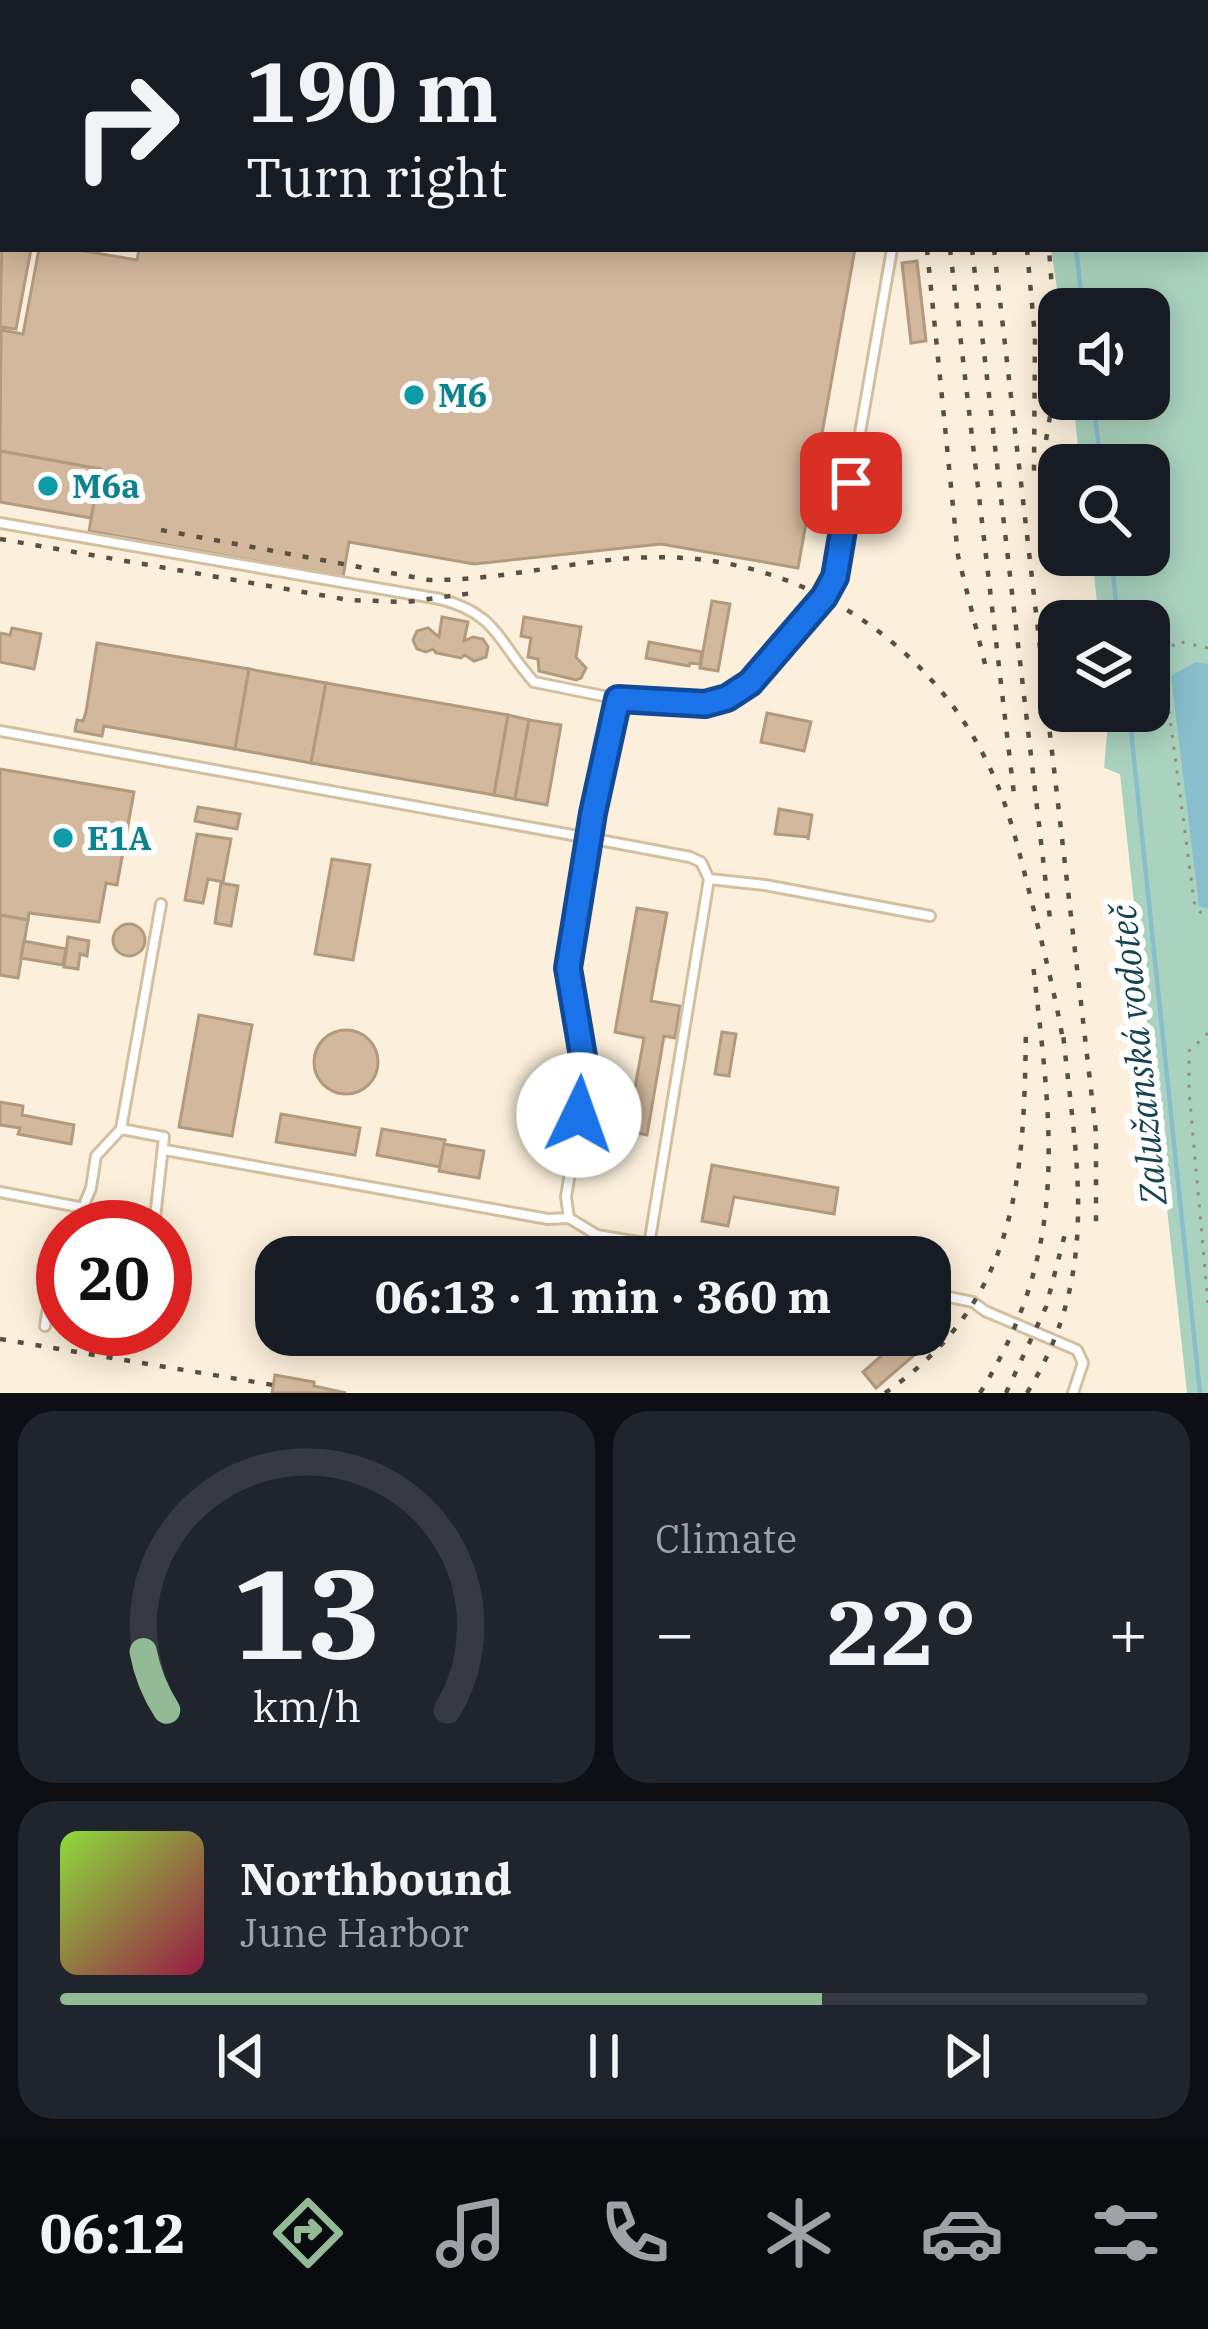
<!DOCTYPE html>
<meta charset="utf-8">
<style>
:root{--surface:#171b24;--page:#20242c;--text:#f1f3f6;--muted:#9ea1a6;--line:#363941;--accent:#92ba95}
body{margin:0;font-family:"IBM Plex Serif",serif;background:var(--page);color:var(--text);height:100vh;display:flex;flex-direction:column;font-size:45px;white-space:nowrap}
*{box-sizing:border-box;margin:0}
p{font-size:39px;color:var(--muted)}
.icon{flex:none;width:66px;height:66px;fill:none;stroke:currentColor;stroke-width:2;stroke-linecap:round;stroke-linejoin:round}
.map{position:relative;height:1393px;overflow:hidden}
.panel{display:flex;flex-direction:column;gap:18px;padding:18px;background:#0d0f14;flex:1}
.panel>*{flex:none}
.guide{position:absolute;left:0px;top:0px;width:1209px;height:252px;box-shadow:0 6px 30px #0003;background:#171b24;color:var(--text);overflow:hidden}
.buttons{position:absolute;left:1038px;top:288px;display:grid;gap:24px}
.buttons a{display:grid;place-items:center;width:132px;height:132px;border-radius:24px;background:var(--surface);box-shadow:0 6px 30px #0003;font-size:60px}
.speed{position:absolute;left:36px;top:1200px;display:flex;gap:24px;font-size:60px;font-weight:700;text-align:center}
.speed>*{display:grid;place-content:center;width:156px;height:156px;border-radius:50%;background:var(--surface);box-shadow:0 6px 30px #0003;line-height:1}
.speed .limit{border:18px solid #d22;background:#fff;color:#111}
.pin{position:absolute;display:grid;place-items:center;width:102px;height:102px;color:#fff;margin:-51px;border-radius:24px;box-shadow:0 6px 18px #0006}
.me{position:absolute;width:132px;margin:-66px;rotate:3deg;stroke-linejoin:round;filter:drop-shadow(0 0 9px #0008)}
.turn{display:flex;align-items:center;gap:42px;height:252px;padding:0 48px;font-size:54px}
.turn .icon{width:156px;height:156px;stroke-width:2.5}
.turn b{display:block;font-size:84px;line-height:102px}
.big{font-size:90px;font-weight:800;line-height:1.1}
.panel .widget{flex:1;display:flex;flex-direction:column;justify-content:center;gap:18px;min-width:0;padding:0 42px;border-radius:36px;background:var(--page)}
.panel .dial{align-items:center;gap:0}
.dial svg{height:312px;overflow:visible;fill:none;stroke:var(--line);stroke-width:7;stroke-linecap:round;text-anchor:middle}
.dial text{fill:var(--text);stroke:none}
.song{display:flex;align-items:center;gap:36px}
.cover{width:144px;height:144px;border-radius:18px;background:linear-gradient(135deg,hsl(90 70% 55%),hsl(340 70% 35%))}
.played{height:12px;border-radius:6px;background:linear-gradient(90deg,var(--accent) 70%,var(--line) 70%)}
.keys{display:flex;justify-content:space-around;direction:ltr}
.heat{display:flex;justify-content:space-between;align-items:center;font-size:66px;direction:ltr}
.panel .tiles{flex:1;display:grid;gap:18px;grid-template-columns:1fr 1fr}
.widget:last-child{grid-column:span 2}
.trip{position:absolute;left:255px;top:1236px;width:696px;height:120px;border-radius:36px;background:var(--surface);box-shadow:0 6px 30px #0003;font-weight:800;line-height:120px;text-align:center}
.tab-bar{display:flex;height:192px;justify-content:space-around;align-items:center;background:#090b0e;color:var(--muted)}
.tab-bar .icon{width:84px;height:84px}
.tab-bar .selected{color:var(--accent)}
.tab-bar b{font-size:54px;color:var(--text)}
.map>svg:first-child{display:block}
</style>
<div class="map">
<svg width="1208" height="1393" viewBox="0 0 1208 1393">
<rect width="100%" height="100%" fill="#fcf0dc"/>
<!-- green -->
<path fill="#aad3bf" d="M1026,0H1208V1393H1187L1120,774L1104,768L1109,711H1149V621H1099L1092,555H1149V465H1080L1073,399H1149V309H1060L1051,249H1206V3Z"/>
<!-- water -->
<path fill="#89bfcd" d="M1196,662L1208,664V909L1199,906L1171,676Z"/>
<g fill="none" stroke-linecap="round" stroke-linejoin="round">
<!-- stream -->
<g stroke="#89bfcd" stroke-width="4.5">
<path d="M1044,0L1045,3"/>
<path d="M1192,3L1194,0"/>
<path d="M1076,249L1083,309"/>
<path d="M1093,399L1101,465"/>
<path d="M1111,555L1118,621"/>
<path d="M1129,711L1200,1393"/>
</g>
</g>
<!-- building -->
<g fill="#d2b89c" stroke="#b29a7e" stroke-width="3">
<path d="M306,0H838V3Z"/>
<path d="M3,196V249H31L16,329L0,327Z"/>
<path d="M39,249H72L137,260L139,249H855L798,568L661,544L474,564L349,542L343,577L89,531L100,469L0,451L1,330L23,334Z"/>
<path d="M917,261L926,341L911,343L902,263Z"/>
<path d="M0,451L100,469L91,518L0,502Z"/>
<path d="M712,601L730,604L718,671L700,668Z"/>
<path d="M442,617L468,622L464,641L473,637L483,639L488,647L486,657L474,661L465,655L461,658L436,653L433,649L426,652L417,649L413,640L417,631L428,628L439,637Z"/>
<path d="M524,617L581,627L576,657L586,668L581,678L576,680L539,671L538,659L528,657L531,638L521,636Z"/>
<path d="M12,628L41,634L34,669L0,662V633L10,635Z"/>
<path d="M649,642L702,652L700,664L690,663L689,666L646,658Z"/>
<path d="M97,643L249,669L235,749L104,726L102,736L75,731L77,720L83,721L86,712Z"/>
<path d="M249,669L326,683L311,763L235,749Z"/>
<path d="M326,683L508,715L494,795L311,763Z"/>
<path d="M767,713L811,722L804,751L761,742Z"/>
<path d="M508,715L529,720L515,799L494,795Z"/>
<path d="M529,720L561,725L547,805L515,799Z"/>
<path d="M0,769L134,792L117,885L106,883L99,922L29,913L28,920L0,915Z"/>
<path d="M198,807L240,814L237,829L195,821Z"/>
<path d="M779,809L812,815L808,840V837L775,834Z"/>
<path d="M197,834L231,839L223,882L208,879L203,903L185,900Z"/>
<path d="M332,859L370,865L353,960L315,954Z"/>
<path d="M221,883L238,886L231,926L215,923Z"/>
<path d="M637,908L667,913L651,1001L680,1006L675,1038L664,1036L647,1135L627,1131L644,1038L615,1032Z"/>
<path d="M0,915L28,920L18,978L0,975Z"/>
<circle cx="129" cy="940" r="16"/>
<path d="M68,937L89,941L87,956L80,954L78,969L64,967Z"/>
<path d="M24,941L66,949L63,965L21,958Z"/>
<path d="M199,1015L252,1025L232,1136L179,1127Z"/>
<circle cx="346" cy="1062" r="32"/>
<path d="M722,1032L736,1034L729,1076L715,1074Z"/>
<path d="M0,1102L23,1106L22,1115L74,1125L71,1144L18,1134L20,1128L0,1125Z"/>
<path d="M281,1114L360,1128L355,1155L276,1142Z"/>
<path d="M382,1129L445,1140L440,1167L377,1155Z"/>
<path d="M444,1144L484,1151L479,1178L439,1171Z"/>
<path d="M712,1165L838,1188L834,1214L734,1197L728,1226L702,1221Z"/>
<path d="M905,1335H929L933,1339L876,1388L863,1372Z"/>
<path d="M275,1375L314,1382V1386L346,1393H272Z"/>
</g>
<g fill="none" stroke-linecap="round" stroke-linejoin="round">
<!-- lane casing -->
<g stroke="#d4c0a0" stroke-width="14">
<g id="lane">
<path d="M28,0L44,3"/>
<path d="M865,3L866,0"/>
<path d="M0,523L440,599C499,615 497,641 534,682L618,699C646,694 673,708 702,705C749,699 813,617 835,577L892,249"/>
<path d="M618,699L589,838L690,857L701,862L709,879L649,1245"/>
<path d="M0,731L589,838L569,968L586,1074L566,1197L569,1218"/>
<path d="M709,879L765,885L930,916"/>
<path d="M121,1129L161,904"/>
<path d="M165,1150L548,1219L569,1218L597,1235L727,1257"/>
<path d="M0,1192L84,1208"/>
<path d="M75,1227L91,1188L96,1156L121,1129L164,1137L154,1227"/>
<path d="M165,1277L175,1281"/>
<path d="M930,1293L973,1302L985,1311L1077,1350L1083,1363L1073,1393"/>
<path d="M45,1326L57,1250L63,1243"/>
</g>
</g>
<!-- path -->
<g stroke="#978d7d" stroke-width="3" stroke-dasharray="3 9" stroke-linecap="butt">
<path d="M1208,648L1177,641L1162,658L1195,908L1208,918"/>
<path d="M1208,1033L1189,1051V1091L1208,1303"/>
</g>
<!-- lane -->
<use href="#lane" stroke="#fff" stroke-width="8"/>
<!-- rail -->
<g stroke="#585041" stroke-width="4.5" stroke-dasharray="6 12" stroke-linecap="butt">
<path d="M922,0V3"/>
<path d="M944,0V3"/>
<path d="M966,0V3"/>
<path d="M988,0V3"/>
<path d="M1010,0V3"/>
<path d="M927,249L958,556L985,664"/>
<path d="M950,249L1015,803"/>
<path d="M972,249L1050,919"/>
<path d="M994,249L1096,1133V1227"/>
<path d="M1027,249L1035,337L1034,471"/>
<path d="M1046,440L1058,369L1049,249"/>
<path d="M161,530L429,580C514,581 598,552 684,558C813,566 932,648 988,764C1010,808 1020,856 1032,903C1044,951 1056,998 1064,1046"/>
<path d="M0,539L349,600L407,602L480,592"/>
<path d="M0,1339L273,1385"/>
<path d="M885,1393C1021,1299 1024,1174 1026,1025"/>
<path d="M980,1393C1072,1245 1051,1127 1033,964"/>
<path d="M1006,1393L1046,1307L1066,1230"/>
<path d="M1027,1393C1102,1272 1076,1164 1063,1033"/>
</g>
</g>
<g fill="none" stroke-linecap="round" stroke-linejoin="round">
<!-- route casing -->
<g stroke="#114b97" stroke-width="30">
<path id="route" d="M579,1115L586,1074L568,968L593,813L618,699L705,704L727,698L750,683L824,597L835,577L851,483"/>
</g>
<!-- route -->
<use href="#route" stroke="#1a73e8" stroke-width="21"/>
</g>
<!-- markers -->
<g fill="#0f9aa8" stroke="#fff" stroke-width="4.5">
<circle cx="414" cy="395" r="12"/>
<circle cx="48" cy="486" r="12"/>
<circle cx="63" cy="838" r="12"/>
</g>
<g text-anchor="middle" stroke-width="12" stroke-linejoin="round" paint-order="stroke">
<!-- culture labels -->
<g font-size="33" font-weight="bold" fill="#0d838f" stroke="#fff" text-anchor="start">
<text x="438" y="407">M6</text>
<text x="72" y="498">M6a</text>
<text x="87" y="850">E1A</text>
</g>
<!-- water labels -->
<g font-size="36" font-style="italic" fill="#14444f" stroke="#fff">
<text transform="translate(1138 1055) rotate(-96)" y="13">Zalužanská vodoteč</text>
</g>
</g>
</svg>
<div class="buttons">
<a><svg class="icon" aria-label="sound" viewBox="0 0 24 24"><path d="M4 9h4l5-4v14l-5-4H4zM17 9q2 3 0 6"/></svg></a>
<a><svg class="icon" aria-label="search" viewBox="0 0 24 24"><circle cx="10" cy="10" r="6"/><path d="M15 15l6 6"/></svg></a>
<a><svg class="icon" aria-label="layers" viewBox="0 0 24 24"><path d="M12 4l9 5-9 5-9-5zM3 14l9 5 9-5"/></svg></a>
</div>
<div class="speed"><div class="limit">20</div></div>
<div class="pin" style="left:851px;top:483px;background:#d93025"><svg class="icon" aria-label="arrive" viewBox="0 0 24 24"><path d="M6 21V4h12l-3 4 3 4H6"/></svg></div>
<svg class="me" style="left:579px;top:1115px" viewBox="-20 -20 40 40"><circle r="19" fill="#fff"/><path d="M0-13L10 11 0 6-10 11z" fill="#1a73e8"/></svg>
<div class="trip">06:13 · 1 min · 360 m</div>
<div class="guide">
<div class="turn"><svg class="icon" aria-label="right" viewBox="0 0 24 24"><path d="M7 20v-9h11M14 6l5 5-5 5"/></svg><div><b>190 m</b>Turn right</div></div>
</div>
</div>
<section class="panel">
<div class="tiles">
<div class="widget dial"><svg viewBox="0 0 100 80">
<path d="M14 69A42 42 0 1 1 86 69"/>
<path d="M14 69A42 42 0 0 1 8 54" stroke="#92ba95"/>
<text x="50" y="56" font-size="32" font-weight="700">13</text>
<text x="50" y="72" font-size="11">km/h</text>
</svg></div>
<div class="widget"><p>Climate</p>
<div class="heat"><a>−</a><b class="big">22°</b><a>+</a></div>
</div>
<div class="widget">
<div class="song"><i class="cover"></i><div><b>Northbound</b><p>June Harbor</p></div></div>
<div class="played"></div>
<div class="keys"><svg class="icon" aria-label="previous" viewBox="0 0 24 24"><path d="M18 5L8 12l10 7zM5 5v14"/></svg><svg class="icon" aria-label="pause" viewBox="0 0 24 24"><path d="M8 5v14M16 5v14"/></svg><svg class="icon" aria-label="next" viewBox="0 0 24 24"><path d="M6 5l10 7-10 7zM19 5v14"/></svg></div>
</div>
</div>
</section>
<nav class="tab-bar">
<b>06:12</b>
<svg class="icon selected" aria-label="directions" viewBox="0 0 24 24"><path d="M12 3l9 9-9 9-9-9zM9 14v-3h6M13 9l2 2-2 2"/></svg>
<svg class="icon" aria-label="music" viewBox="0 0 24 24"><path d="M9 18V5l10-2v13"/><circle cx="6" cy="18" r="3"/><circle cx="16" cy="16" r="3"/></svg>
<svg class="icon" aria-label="phone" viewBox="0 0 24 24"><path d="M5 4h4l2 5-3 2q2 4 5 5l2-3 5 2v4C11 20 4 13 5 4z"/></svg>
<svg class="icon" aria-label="climate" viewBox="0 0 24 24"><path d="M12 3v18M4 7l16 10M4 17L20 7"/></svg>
<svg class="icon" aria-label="car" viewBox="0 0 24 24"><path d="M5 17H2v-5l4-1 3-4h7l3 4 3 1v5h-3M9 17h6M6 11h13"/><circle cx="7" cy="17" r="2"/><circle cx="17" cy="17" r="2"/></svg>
<svg class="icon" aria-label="filters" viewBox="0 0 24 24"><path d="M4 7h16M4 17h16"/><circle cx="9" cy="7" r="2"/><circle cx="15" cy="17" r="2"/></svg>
</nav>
